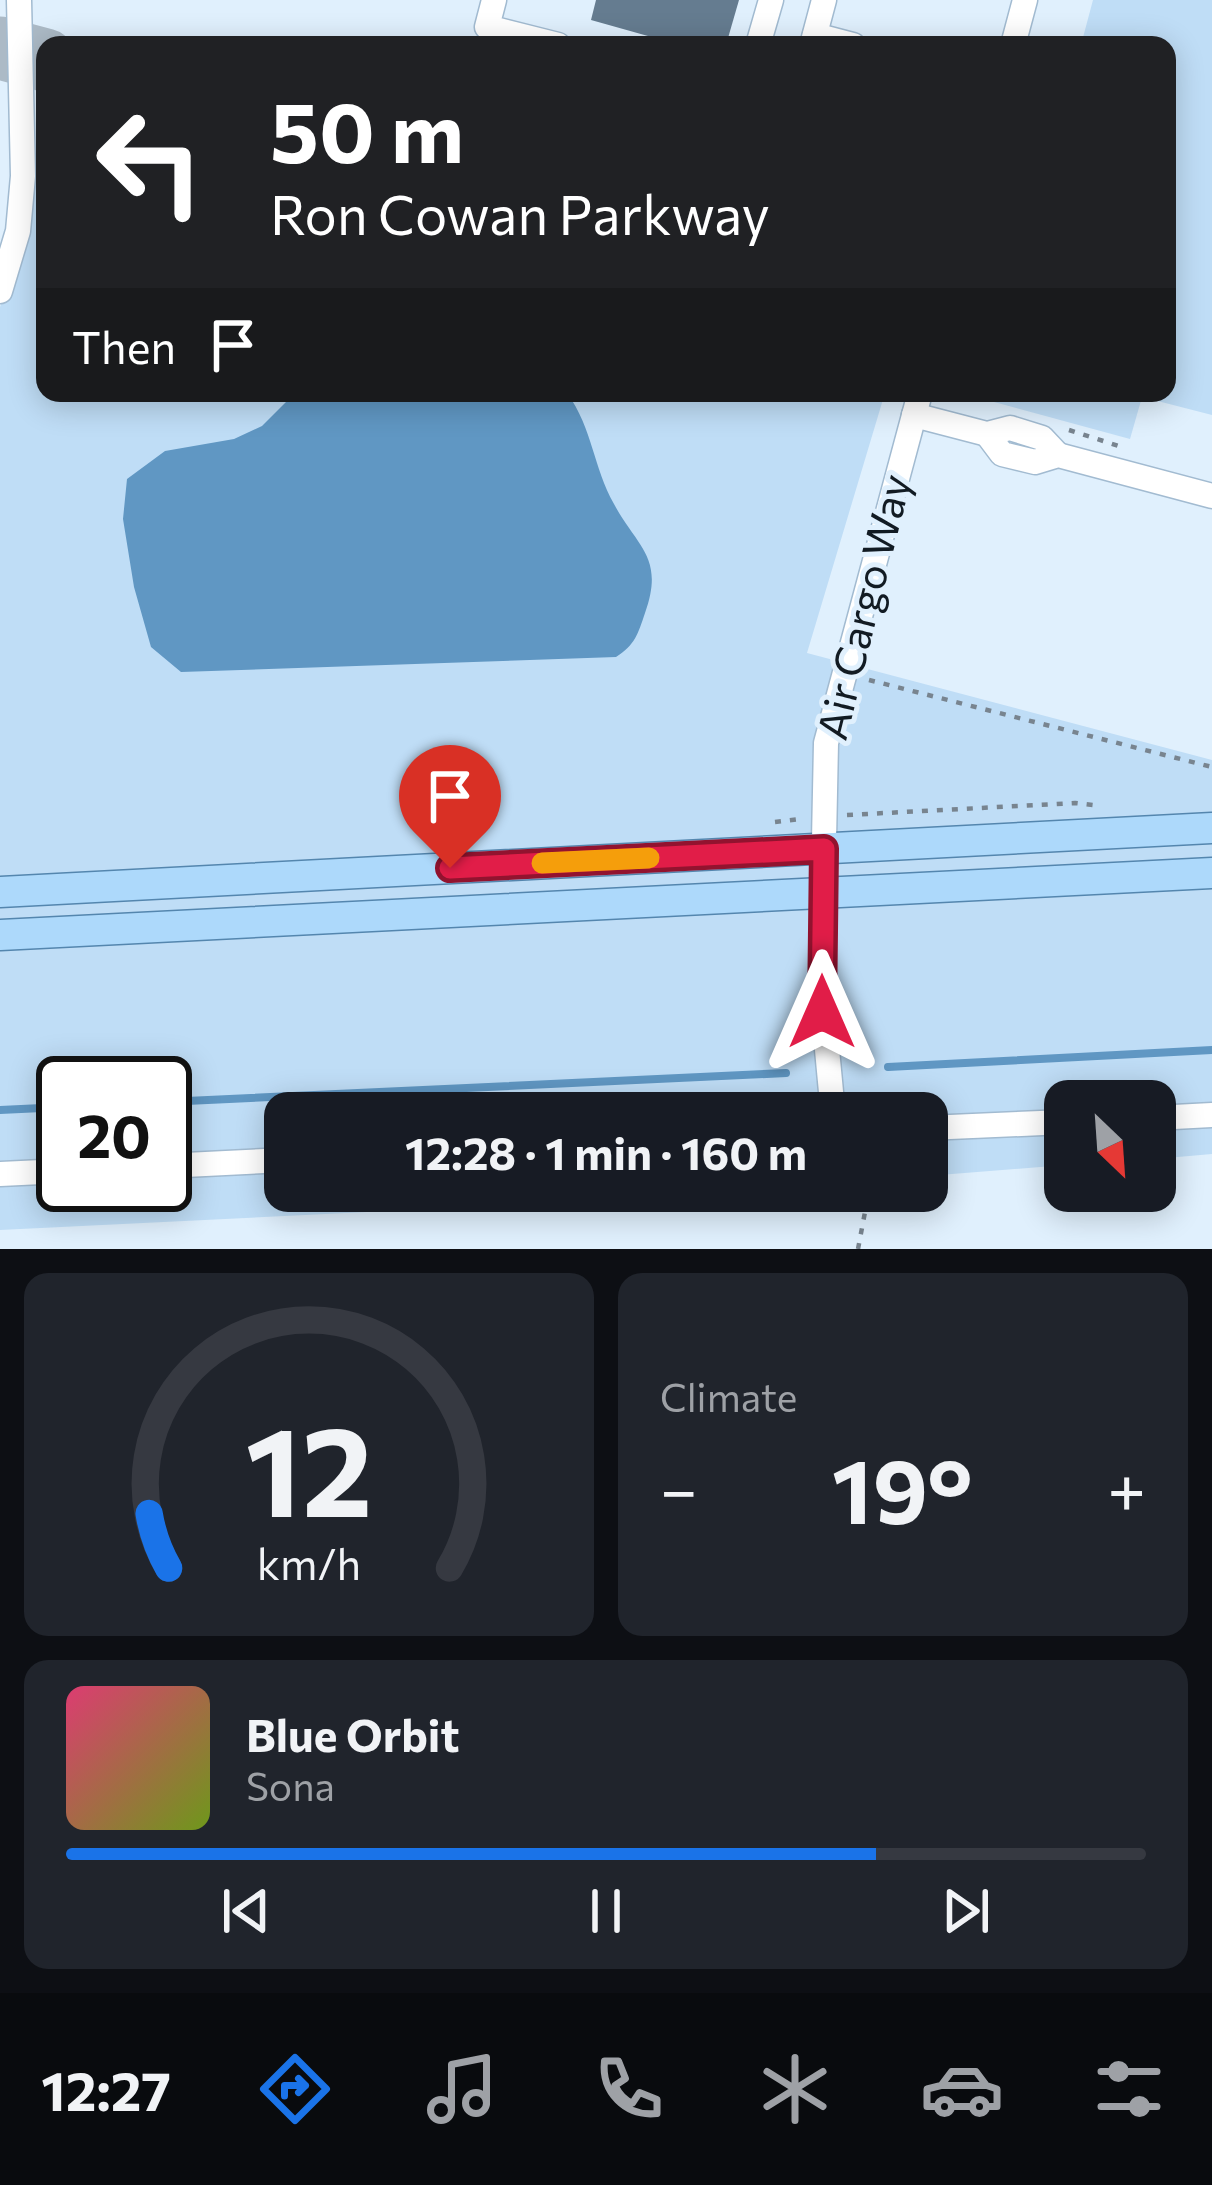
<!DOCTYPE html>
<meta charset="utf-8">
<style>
:root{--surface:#171b24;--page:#20242c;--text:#f1f3f6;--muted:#9ea1a6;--line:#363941;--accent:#1a73e8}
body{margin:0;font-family:Commissioner,sans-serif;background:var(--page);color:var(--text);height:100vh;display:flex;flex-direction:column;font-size:45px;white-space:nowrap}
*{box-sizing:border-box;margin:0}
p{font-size:39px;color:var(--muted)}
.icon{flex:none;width:66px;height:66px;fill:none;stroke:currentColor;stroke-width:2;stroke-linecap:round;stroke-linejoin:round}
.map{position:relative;height:1249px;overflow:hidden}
.side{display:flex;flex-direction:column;gap:24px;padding:24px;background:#0d0f14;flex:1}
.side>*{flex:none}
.top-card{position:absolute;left:36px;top:36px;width:1140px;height:366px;border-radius:24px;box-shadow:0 6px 30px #0003;background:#202124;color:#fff;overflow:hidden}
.needle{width:78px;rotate:155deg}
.fabs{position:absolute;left:1044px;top:1080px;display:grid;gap:24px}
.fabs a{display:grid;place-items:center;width:132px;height:132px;border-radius:24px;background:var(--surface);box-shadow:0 6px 30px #0003;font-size:60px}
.speed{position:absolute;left:36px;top:1056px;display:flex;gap:24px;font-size:60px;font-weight:700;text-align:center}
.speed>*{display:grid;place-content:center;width:156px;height:156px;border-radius:50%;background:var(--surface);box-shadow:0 6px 30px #0003;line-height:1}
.speed .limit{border:6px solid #111;border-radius:18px;background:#fff;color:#111}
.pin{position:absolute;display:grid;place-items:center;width:102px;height:102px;color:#fff;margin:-123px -51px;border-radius:50% 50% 50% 0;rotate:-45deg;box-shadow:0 0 12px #0007}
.pin .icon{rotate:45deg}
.me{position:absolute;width:132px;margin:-66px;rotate:0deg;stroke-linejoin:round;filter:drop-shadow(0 0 9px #0008)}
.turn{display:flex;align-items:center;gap:42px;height:252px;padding:0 36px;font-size:54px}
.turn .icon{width:156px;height:156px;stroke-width:2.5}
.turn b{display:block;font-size:84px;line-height:102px}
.then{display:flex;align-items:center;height:114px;padding:0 36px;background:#0003;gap:24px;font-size:45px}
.big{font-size:90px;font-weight:700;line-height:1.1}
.side .tile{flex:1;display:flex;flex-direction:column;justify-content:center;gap:18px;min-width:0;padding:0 42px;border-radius:24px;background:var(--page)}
.side .dial{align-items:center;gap:0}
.dial svg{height:312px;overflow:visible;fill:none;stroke:var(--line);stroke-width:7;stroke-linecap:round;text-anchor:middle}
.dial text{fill:var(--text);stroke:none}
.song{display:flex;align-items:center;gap:36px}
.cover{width:144px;height:144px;border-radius:18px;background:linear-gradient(135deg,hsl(340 70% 55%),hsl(80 70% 35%))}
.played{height:12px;border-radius:6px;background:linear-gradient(90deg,var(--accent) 75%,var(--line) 75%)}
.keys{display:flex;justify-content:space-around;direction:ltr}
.heat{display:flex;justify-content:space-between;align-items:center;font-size:66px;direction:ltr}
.side .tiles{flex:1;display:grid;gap:24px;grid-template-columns:1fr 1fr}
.tile:last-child{grid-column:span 2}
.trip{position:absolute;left:264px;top:1092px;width:684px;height:120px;border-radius:24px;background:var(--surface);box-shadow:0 6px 30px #0003;font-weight:700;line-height:120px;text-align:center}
.dock{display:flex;height:192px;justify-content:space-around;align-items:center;background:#090b0e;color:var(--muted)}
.dock .icon{width:84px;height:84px}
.dock .current{color:var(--accent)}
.dock b{font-size:54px;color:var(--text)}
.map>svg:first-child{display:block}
</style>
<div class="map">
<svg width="1212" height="1249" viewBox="0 0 1212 1249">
<rect width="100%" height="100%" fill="#e0f0fd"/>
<!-- green -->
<g fill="#bfddf6" fill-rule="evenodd">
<path d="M1093,0H1212V415L1142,397L1130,439L983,399L985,393H1167V45H1081Z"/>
<path d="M43,133L45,393L884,396L807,653L1212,760V1154L1155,1159V1101H1065V1165L927,1176V1113H285V1191H720L570,1202L0,1230V307L15,265ZM63,1083H165V1185H63Z"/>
</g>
<!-- water -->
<path fill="#6097c3" d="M295,393H567C593,429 593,467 614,504C637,547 665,557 645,613C638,634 635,645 616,657L181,672L151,647L134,587L123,519L127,479L165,451L234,439L262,426Z"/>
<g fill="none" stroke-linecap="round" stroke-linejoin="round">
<!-- stream -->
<g stroke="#6097c3" stroke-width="8">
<path d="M888,1067L1212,1050"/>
<path d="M165,1102L786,1073"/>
<path d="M0,1110L63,1107"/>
</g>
<!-- taxiway -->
<path stroke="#acbac6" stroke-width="63" d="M0,48L45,60"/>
</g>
<!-- building -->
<path fill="#657c90" d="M596,0H739L726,45H680L591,20Z"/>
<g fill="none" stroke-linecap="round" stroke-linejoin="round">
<!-- minor casing -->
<g stroke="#a2bbd1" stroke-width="27">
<g id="minor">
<path d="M494,0L487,27L558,45"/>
<path d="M815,35L853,45"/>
<path d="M758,45L771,0"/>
<path d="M812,45L824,0"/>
<path d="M1013,45L1025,0"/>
<path d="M0,291L18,231L23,176L19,0"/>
<path d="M914,415L987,434L1010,428L1042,438L1058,455"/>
<path d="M987,434L1002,454L1035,462L1058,455L1212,496"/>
<path d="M833,1113L821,986L826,743L920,393"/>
<path d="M1155,1118L1212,1115"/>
<path d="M927,1128L1065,1122"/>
<path d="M165,1166L285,1160"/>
<path d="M0,1174L63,1171"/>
</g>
</g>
<!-- major casing -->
<g stroke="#5486ae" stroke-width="33">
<g id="major">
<path d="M0,892L1212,828"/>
<path d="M0,935L1212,873"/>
</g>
</g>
<!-- path -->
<g stroke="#78848f" stroke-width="4.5" stroke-dasharray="6 9" stroke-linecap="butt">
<path d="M1069,430L1125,448"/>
<path d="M869,680L1212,767"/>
<path d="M847,815L1075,803L1093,805"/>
<path d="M775,822L800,819"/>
<path d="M858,1249L869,1191"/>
</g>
<!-- minor -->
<use href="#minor" stroke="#fff" stroke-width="24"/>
<!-- major -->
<use href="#major" stroke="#add9fb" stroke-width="30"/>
</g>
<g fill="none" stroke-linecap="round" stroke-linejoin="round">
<!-- route casing -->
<g stroke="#92132f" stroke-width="30">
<path id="route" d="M450,868L824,849L822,1012"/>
</g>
<!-- route -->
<use href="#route" stroke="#e11d48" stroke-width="21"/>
<!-- slow -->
<path stroke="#f59e0b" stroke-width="21" d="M542,863L649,858"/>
</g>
<g text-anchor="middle" stroke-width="10" stroke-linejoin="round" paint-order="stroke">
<!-- street labels -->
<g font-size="42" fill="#121b23" stroke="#e0f0fd">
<text transform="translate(864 607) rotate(-76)" y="15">Air Cargo Way</text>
</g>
</g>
</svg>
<div class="fabs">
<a><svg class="needle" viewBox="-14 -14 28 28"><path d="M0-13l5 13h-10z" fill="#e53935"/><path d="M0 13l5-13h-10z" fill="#9ea1a6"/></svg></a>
</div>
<div class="speed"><div class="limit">20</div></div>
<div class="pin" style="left:450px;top:868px;background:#d93025"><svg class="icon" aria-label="arrive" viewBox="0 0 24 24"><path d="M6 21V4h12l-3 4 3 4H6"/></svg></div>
<svg class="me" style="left:822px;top:1012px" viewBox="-20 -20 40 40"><path d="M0-17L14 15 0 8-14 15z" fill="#e11d48" stroke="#fff" stroke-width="4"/></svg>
<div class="trip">12:28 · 1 min · 160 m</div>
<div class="top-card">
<div class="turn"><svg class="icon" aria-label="left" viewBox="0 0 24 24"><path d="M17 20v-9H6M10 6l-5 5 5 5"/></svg><div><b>50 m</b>Ron Cowan Parkway</div></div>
<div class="then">Then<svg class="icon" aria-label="arrive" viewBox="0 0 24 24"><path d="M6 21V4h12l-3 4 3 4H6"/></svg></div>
</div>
</div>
<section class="side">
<div class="tiles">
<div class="tile dial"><svg viewBox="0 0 100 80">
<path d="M14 69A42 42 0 1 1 86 69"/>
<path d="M14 69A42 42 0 0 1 9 55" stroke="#1a73e8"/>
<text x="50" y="56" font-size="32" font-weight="700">12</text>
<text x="50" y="72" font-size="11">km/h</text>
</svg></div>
<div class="tile"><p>Climate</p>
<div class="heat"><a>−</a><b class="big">19°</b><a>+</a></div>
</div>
<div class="tile">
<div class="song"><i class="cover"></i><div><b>Blue Orbit</b><p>Sona</p></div></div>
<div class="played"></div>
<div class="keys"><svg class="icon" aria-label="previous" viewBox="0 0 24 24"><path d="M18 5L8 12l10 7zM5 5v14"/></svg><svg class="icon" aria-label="pause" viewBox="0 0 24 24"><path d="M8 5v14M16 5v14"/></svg><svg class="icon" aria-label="next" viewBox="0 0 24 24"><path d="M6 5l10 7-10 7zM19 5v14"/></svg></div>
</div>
</div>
</section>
<nav class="dock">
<b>12:27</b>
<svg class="icon current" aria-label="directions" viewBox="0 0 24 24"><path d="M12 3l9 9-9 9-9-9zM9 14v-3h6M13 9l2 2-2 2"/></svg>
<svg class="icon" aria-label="music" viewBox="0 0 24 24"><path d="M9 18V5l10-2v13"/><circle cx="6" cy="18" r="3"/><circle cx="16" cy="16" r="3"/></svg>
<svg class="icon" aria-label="phone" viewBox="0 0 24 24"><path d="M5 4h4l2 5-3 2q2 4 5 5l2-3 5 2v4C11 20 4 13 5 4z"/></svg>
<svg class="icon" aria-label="climate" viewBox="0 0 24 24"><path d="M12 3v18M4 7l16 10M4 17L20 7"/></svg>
<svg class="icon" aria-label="car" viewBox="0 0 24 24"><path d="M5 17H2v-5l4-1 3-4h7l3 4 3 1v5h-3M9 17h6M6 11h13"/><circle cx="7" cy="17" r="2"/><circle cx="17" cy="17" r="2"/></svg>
<svg class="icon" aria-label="filters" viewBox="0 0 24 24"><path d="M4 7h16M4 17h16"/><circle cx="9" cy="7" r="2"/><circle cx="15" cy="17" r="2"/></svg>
</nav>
